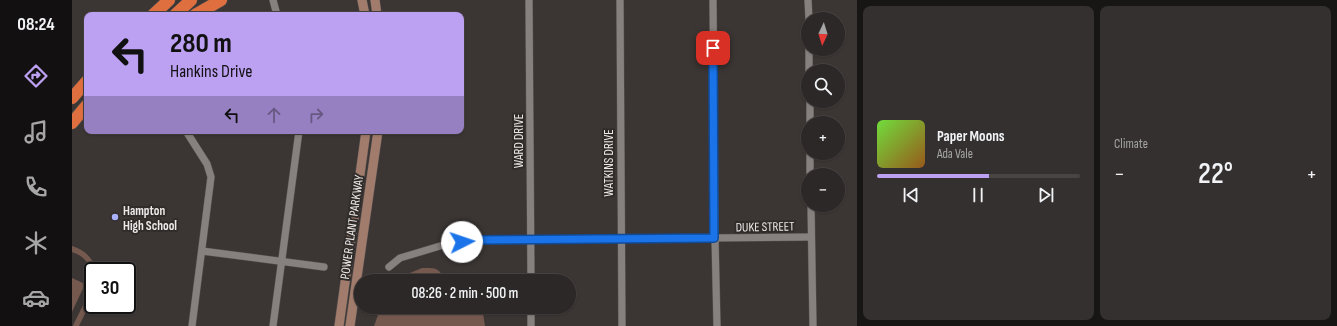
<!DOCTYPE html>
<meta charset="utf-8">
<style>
:root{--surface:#2c2827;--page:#34302f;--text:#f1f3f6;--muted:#a6a6a7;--line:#484444;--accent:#bca0f2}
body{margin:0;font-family:"Sofia Sans Condensed",sans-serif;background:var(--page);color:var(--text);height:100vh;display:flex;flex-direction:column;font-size:15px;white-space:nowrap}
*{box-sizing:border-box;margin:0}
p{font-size:13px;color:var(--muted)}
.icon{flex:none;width:22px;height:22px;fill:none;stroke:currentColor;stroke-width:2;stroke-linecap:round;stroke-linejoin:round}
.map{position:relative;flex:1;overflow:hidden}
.sheet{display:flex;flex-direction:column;gap:6px;padding:6px;background:#181615;width:480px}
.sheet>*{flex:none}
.top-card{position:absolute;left:12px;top:12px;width:380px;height:122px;border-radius:8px;box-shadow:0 1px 3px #0004,0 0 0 1px var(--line);background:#bca0f2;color:#111;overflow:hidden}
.needle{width:26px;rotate:184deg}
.fabs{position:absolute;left:729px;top:12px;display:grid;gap:8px}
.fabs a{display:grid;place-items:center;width:44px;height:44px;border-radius:50%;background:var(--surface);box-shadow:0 1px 3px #0004,0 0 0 1px var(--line);font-size:20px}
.speed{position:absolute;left:12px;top:262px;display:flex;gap:8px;font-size:20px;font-weight:700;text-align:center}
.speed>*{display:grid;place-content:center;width:52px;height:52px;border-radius:50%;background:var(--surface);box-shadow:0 1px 3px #0004,0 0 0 1px var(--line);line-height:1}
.speed .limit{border:2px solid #111;border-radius:6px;background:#fff;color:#111}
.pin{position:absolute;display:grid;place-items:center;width:34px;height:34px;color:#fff;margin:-17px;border-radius:8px;box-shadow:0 2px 6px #0006}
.me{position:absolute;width:44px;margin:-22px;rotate:86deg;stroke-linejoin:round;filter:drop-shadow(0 0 3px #0008)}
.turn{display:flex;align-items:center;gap:14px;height:84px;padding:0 20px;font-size:18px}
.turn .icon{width:52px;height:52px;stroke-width:2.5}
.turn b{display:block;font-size:28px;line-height:34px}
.lanes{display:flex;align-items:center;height:38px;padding:0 20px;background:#0003;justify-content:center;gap:20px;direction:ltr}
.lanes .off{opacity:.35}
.big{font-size:30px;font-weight:600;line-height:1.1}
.sheet .tile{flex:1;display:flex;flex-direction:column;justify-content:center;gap:6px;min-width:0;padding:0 14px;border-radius:8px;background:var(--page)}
.song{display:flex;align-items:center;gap:12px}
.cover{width:48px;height:48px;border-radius:6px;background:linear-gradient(135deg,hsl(100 70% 55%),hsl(30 70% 35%))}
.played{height:4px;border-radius:2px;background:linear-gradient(90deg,var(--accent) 55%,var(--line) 55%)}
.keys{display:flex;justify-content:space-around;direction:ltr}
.heat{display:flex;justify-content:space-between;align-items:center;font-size:22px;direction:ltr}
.sheet .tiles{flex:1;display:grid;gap:6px;grid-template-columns:repeat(2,1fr)}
.trip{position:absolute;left:282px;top:274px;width:222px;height:40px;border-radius:20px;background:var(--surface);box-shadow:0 1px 3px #0004,0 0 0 1px var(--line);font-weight:600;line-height:40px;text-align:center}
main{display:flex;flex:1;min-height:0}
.menu{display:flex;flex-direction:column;width:72px;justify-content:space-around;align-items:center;background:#121010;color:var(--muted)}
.menu .icon{width:28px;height:28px}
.menu .on{color:var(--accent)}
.menu b{font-size:18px;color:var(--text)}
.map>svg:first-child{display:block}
</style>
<main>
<nav class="menu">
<b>08:24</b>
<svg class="icon on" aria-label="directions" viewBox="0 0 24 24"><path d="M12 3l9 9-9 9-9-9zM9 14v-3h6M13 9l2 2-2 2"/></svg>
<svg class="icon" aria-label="music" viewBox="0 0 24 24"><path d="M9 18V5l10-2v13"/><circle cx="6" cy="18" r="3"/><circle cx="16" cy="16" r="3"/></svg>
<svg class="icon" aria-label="phone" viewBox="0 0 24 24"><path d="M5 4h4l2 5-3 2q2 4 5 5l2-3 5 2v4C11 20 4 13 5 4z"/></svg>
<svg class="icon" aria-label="climate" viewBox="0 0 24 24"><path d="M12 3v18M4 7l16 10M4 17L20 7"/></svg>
<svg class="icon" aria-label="car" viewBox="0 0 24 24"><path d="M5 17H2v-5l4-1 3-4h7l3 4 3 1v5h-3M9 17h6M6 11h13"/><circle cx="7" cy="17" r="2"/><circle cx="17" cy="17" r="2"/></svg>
</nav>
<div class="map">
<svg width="785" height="326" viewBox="0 0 785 326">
<rect width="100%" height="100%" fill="#3b3634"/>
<!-- green -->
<g fill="#75594f">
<path d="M0,246C13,250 21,258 25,271H21V297L7,326H1C11,304 37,265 0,252Z"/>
<path d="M350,268C363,268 368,267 372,281H327L333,275Z"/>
<path d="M0,278L13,284L0,312Z"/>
<path d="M309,307H410L413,326H302Z"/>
</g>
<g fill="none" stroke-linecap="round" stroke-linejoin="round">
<!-- minor casing -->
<g stroke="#575251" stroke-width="8">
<g id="minor">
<path d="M201,0L205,15"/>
<path d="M457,0L459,281"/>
<path d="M548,0L550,326"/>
<path d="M641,0L643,238L645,326"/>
<path d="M736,0L737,19"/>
<path d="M737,49V71"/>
<path d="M738,101V123"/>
<path d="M114,131L135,164L139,177L120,326"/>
<path d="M738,153V175"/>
<path d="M739,205L741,326"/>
<path d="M130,251L252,267"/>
<path d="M317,267L328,258L378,243L402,240L739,237"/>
<path d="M459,307V326"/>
<path d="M201,326L227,131"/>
</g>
</g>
<!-- secondary casing -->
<g stroke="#575251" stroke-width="10">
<g id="secondary">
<path d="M290,0L293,15"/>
<path d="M303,0L305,15"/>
<path d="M267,326L294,131"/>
<path d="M278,326L306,131"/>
</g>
</g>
<!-- motorway casing -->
<g stroke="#575251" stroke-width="13">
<g id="motorway">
<path d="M81,15L97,0"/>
<path d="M103,15L119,0"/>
<path d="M123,15L149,0"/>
<path d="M0,98L15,81"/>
<path d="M0,123L15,105"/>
</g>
</g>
<!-- minor -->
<use href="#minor" stroke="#86807e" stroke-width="7"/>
<!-- secondary -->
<use href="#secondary" stroke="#a17b6b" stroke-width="9"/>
<!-- motorway -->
<use href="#motorway" stroke="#df6f3f" stroke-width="12"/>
</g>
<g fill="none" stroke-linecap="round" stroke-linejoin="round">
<!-- route casing -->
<g stroke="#114b97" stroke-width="10">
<path id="route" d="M390,242L402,240L642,238L641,48"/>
</g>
<!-- route -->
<use href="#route" stroke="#1a73e8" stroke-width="7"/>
</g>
<!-- markers -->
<circle fill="#a9b0fc" stroke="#302c2a" stroke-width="1.5" cx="43" cy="217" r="4"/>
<g text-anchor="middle" stroke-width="4" stroke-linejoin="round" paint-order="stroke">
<!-- street labels -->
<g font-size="13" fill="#ede9e8" stroke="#302c2a">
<text transform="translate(446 141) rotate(-90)" y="5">WARD DRIVE</text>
<text transform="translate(536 163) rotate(-90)" y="5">WATKINS DRIVE</text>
<text transform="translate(693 226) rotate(-1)" y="5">DUKE STREET</text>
<text transform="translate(279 227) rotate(-82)" y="5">POWER PLANT PARKWAY</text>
</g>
<!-- poi labels -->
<g font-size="13" font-weight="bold" fill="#ede9e8" stroke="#302c2a" text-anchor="start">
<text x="51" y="215">Hampton<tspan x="51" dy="15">High School</tspan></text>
</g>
</g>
</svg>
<div class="fabs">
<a><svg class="needle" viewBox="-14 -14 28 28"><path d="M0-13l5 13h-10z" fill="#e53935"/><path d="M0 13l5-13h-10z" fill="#a6a6a7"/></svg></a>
<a><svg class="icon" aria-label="search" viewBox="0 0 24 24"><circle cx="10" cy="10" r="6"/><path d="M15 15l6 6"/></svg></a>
<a>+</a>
<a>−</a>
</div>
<div class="speed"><div class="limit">30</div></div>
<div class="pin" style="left:641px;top:48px;background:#d93025"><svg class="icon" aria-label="arrive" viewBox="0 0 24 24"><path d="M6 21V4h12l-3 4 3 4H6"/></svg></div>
<svg class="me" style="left:390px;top:242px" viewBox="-20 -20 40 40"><circle r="19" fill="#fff"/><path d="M0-13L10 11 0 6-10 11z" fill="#1a73e8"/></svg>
<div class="trip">08:26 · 2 min · 500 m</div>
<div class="top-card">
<div class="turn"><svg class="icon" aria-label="left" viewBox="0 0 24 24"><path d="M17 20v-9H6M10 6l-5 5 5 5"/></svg><div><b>280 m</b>Hankins Drive</div></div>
<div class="lanes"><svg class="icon" aria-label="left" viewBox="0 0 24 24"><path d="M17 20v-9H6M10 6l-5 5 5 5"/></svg><svg class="icon off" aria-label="ahead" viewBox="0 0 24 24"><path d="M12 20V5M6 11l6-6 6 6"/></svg><svg class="icon off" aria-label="right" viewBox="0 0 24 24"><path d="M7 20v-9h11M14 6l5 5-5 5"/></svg></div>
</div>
</div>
<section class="sheet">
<div class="tiles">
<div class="tile">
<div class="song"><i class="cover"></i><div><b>Paper Moons</b><p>Ada Vale</p></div></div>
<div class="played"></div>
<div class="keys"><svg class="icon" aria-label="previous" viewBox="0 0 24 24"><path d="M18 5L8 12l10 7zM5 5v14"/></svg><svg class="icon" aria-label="pause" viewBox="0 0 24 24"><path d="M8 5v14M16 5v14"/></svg><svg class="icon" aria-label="next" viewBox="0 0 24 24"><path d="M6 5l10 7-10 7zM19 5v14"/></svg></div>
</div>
<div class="tile"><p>Climate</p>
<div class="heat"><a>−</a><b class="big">22°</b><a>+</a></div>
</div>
</div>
</section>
</main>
